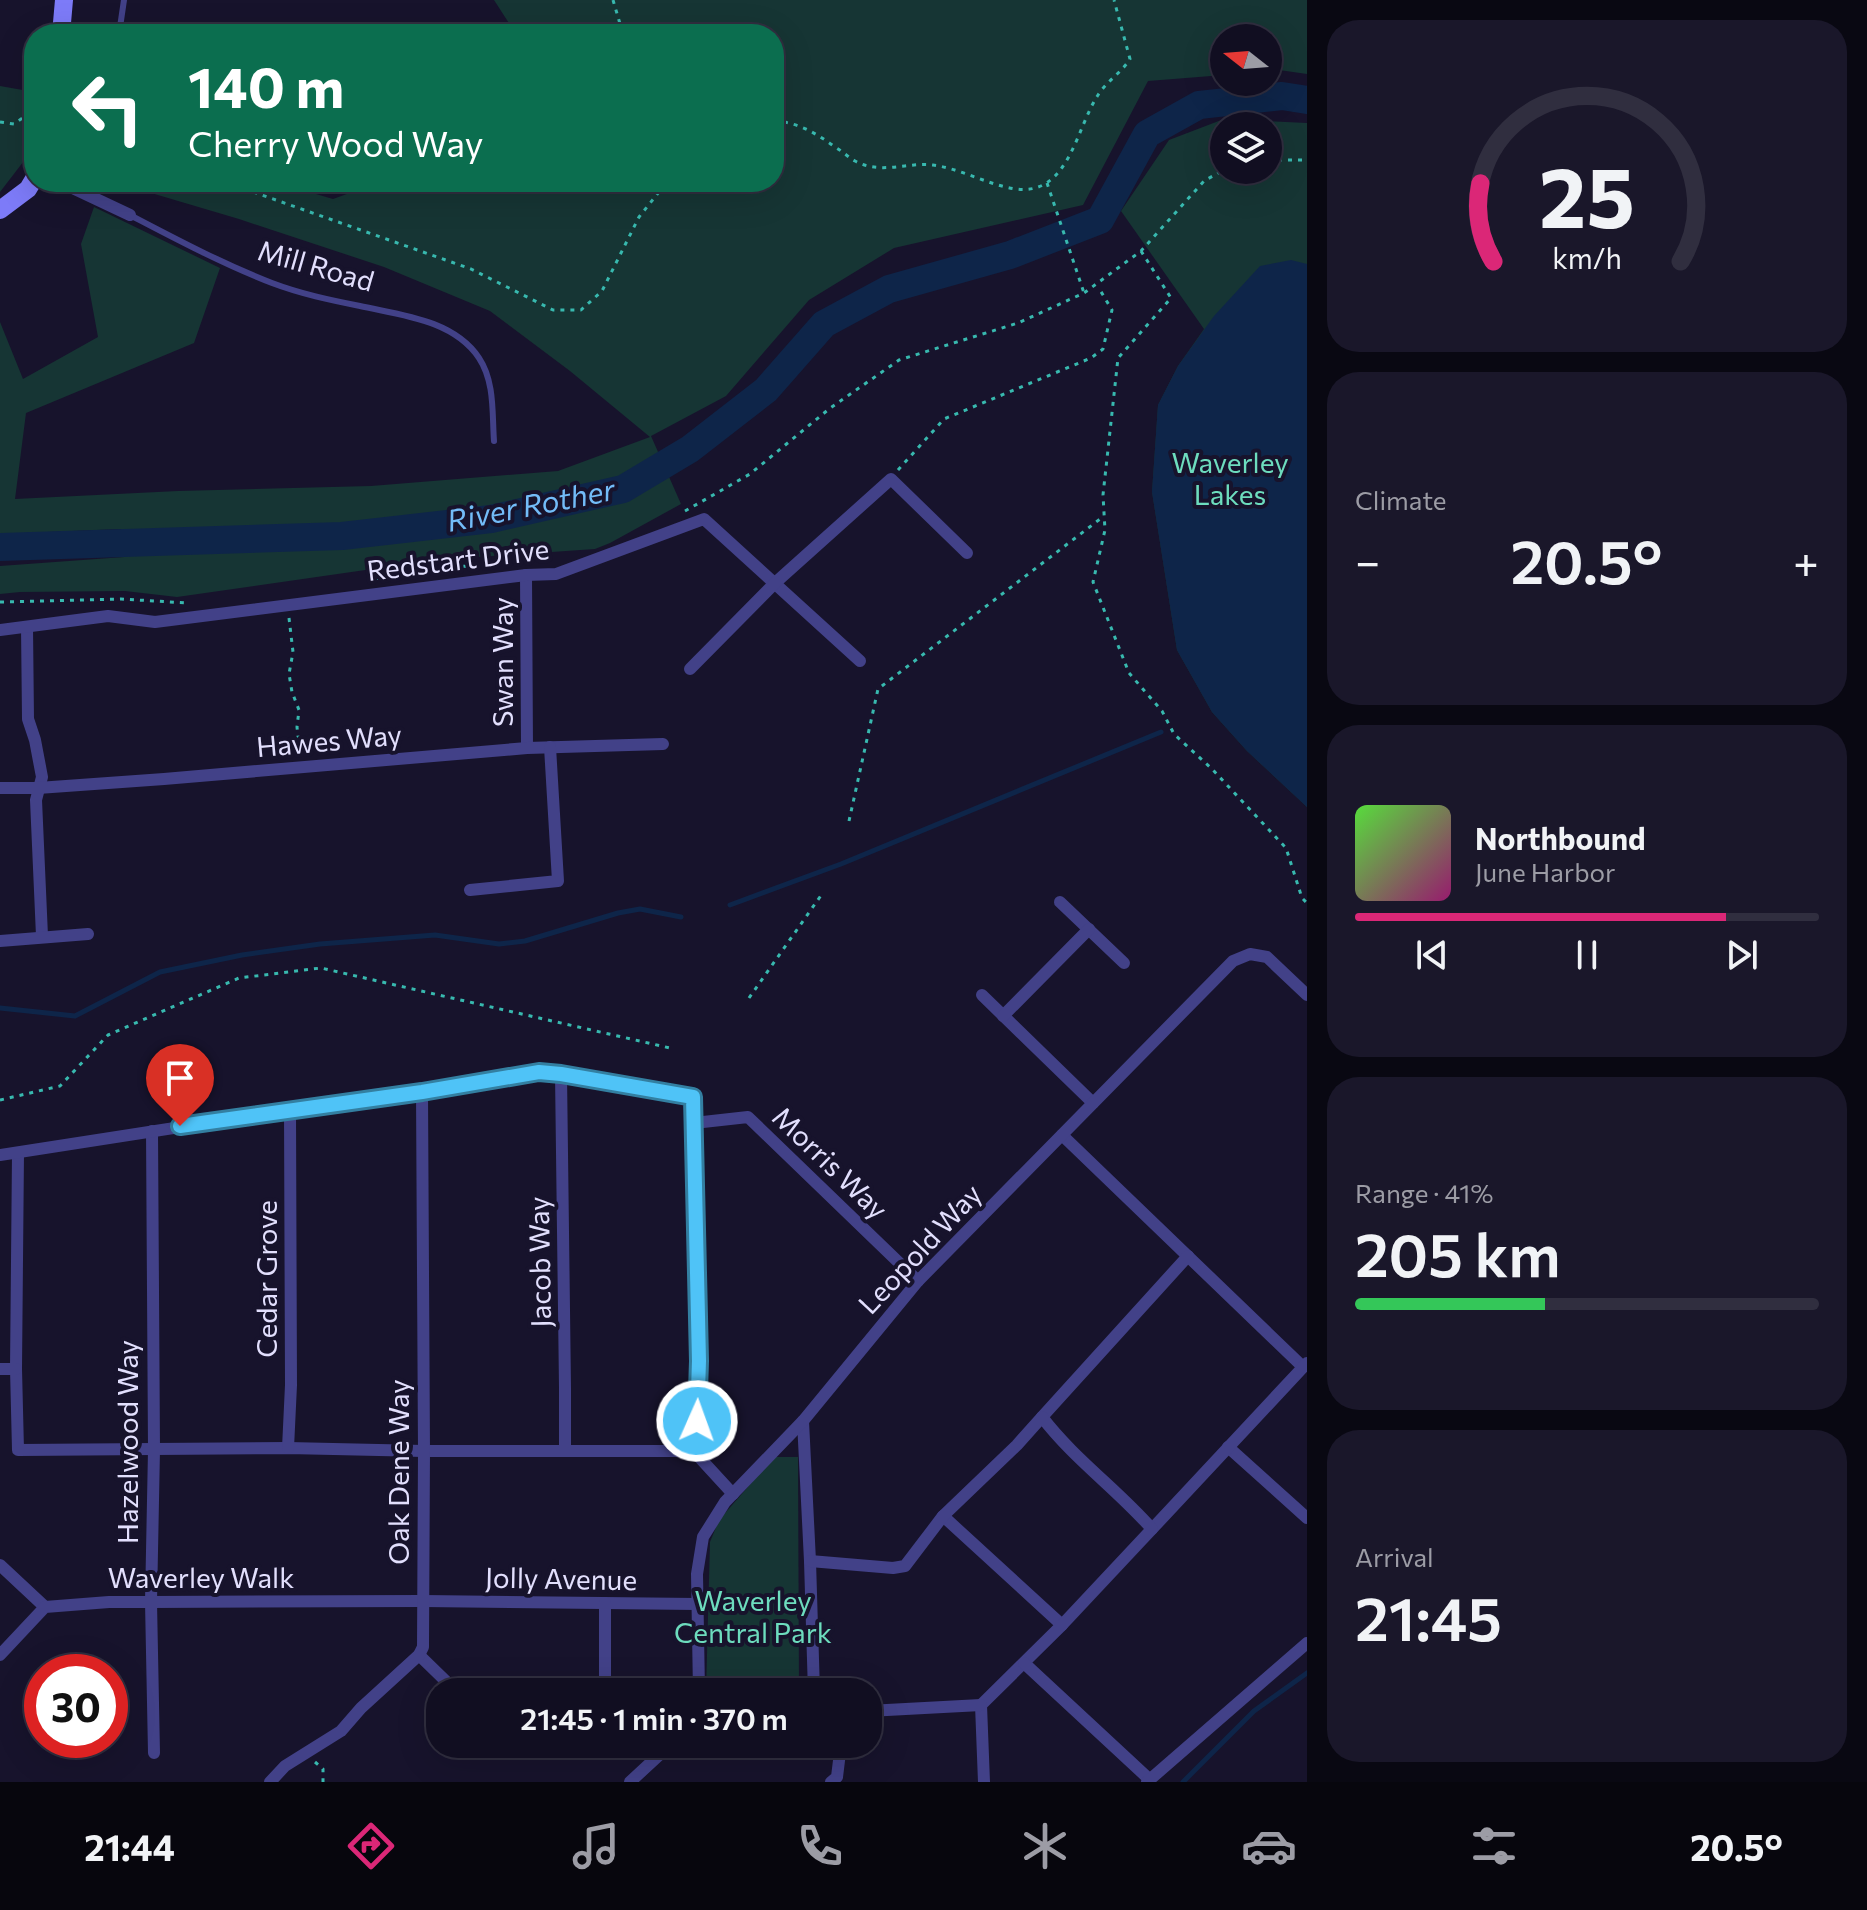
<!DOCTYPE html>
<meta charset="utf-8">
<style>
:root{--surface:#110e21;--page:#1a172a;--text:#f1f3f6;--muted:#9c9ca5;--line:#302e3f;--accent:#db2777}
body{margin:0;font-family:Commissioner,sans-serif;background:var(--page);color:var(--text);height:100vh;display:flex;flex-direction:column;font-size:30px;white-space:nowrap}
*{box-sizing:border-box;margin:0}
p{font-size:26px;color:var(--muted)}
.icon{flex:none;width:44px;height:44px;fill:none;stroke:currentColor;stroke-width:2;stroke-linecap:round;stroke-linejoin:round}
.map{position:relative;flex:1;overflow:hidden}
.drawer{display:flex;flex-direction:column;gap:20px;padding:20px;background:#090812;width:560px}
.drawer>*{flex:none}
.guide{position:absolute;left:24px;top:24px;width:760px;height:168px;border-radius:32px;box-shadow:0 8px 32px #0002,0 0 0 2px var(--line);background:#0b6e4f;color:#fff;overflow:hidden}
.needle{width:52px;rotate:287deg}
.buttons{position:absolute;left:1210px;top:24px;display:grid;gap:16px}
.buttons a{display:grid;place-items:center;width:72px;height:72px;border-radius:50%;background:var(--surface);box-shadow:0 8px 32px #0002,0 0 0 2px var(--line);font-size:40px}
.speed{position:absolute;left:24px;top:1654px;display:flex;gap:16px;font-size:40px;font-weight:700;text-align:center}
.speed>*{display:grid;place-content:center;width:104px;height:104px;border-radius:50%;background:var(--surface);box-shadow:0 8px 32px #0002,0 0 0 2px var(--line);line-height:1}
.speed .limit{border:12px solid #d22;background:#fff;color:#111}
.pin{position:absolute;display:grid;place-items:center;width:68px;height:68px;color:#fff;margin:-82px -34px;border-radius:50% 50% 50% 0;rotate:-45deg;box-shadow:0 0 8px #0007}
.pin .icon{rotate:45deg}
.me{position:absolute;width:88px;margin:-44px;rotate:2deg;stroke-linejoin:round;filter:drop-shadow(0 0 6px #0008)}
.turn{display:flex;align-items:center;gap:28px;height:168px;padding:0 32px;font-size:36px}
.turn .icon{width:104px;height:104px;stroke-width:2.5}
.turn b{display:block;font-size:56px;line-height:68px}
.big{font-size:60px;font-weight:600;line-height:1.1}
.drawer .widget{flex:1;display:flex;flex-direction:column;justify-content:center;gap:12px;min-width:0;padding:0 28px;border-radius:32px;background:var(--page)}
.drawer .dial{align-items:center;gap:0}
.dial svg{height:208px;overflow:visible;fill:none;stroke:var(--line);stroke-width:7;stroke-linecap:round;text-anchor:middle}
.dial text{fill:var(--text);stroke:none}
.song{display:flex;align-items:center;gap:24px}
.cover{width:96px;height:96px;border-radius:12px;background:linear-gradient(135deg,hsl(110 70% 55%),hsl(320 70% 35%))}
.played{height:8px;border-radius:4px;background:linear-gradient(90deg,var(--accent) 80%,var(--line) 80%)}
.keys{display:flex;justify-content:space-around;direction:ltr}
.heat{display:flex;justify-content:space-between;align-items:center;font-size:44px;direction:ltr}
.charge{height:12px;border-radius:6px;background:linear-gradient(90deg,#34c759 41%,var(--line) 0)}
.trip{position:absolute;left:426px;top:1678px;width:456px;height:80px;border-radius:32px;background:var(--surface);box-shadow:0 8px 32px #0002,0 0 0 2px var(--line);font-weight:600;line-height:80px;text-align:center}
.dock{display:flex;height:128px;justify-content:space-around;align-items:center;background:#07060d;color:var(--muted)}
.dock .icon{width:56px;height:56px}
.dock .active{color:var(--accent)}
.dock b{font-size:36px;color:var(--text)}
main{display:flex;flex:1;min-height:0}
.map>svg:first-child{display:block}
</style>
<main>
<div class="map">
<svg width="1307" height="1782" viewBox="0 0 1307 1782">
<rect width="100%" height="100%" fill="#17132c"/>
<!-- green -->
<g fill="#163534" fill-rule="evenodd">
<path d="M494,0H1307V74L1279,70L1268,71V38H1224V75L1148,81L1083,205L894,248L809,300L726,396L651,436L681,504L610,543L595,549L435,560L177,597L125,591L20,592L0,594V566L124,557L121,529L0,534V322L23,379L98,337L81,244L94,207L220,268L194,343L26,413L15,499L178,491L371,486L558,471L650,437L570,371L490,311L384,267L239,219L114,182H275L333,199L380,182H774V34H516Z"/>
<path d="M0,86L34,92V130L30,153L0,192Z"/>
<path d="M1224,119L1307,123V807L1247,751L1212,712L1177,650L1152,492L1158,405L1178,366L1204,329L1121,211L1169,140ZM1224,126H1268V170H1224Z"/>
<path d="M774,1457H798L799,1692H706L710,1542L719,1520Z"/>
</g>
<!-- water -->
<path fill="#0e2549" d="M1291,260L1307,264V807L1247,751L1212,712L1177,650L1152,492L1158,405L1178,366L1214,316L1260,266Z"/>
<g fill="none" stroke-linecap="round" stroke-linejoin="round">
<!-- stream -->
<g stroke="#0e2549" stroke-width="5">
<path d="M730,905L841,864L1161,732"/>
<path d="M0,1008L75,1016L160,972L242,955L320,944L435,935L499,944L525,941L618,913L640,909L681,917"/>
<path d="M1183,1782L1254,1711L1307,1673"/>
</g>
<!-- river -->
<path stroke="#0e2549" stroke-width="28" d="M0,547L342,536L491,519L623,489L690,449L766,390L824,324L889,289L1010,255L1100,220L1147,134L1199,105L1282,96L1307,100"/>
<!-- path -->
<g stroke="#38b9af" stroke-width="3" stroke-dasharray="4 6" stroke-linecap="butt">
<path d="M613,0L623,34"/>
<path d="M774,121C797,122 816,133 835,147C842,151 848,157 855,161C880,175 907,162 933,165C962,169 988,185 1016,189C1069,196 1076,128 1098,95C1107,81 1122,72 1130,59L1114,0"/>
<path d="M0,122L14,124L34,110"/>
<path d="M1268,160H1307"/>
<path d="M225,182L471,269L553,310H581L602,291L639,217L667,182"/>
<path d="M1047,183L1084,293"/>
<path d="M1141,251L1171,298L1118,358L1103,495L1105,530L1093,582L1129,673L1162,711L1174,734L1212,769L1286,848L1302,898L1307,903"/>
<path d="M898,470L944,419L1091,358L1103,349L1112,310L1100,290"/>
<path d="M685,511L750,474L829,409L899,360L1018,323L1084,293L1141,251L1204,181L1218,173L1229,170"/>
<path d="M374,579L439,567L477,566"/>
<path d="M0,602L121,599L188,603"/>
<path d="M289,618L293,652L289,674L292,692L299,710L297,727L300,756"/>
<path d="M849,821L878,689L1104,516"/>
<path d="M749,998L822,894"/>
<path d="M0,1100L60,1086L108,1035L239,978L321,968L670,1048"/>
<path d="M315,1762L323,1769V1782"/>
</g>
<!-- service -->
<g stroke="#424188" stroke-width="6">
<path d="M119,34L124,0"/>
<path d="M130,215C176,239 223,264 272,283C301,294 330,300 360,306C401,315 454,320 479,358C495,382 492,414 494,441"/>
</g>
<!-- minor -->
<g stroke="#424188" stroke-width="12">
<path d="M60,182L130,215"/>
<path d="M526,575L527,748"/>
<path d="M27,627L28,719L35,740L42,777L36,800L42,936"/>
<path d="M0,630L108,616L155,622L526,575L556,574L704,519L860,661"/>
<path d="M690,669L775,583L891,479L967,553"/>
<path d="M0,788H38L164,779L527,748L663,744"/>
<path d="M470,890L558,881L550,747"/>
<path d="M1060,902L1124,963"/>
<path d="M0,941L88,934"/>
<path d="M982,995L1093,1103"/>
<path d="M1003,1016L1089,929"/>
<path d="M561,1074L565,1388V1450"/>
<path d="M694,1123L748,1117L918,1281"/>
<path d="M152,1131L154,1450L151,1602L154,1753"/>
<path d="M1062,1135L1303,1367"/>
<path d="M18,1153L16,1369L18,1450L288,1448L424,1451H696L699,1457L733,1494"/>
<path d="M0,1155L290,1110L422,1092L539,1072L561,1074L693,1097L699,1361L696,1451"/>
<path d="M0,1369H16"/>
<path d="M1042,1417L1188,1256"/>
<path d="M803,1421L810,1561L814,1692"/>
<path d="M1228,1447L1307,1518"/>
<path d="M288,1448L291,1385L290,1110"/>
<path d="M943,1516L1062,1625"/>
<path d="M1152,1529L1307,1363"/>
<path d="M810,1561L893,1568L905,1566L943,1516L1017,1445L1042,1417C1074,1459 1118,1490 1152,1529L1062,1625L981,1705"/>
<path d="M0,1565L45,1607"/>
<path d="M0,1655L45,1607L109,1602H151L423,1601L697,1604"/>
<path d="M419,1655L457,1692"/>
<path d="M1024,1663L1149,1779"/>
<path d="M596,1692L605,1683V1603"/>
<path d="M699,1692L697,1574L703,1537L725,1502L803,1421L918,1281L1233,961L1250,954L1267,957L1307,995"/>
<path d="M981,1705L984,1782"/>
<path d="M868,1711L981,1705"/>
<path d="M519,1744L520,1745L522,1744"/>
<path d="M270,1782L285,1766L341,1731L361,1708L419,1655L423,1647L424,1451L422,1092"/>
<path d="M630,1782L671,1744"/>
<path d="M831,1782L837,1777L841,1744"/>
<path d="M1147,1782L1307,1643"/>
</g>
<!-- secondary -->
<g stroke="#7d7bf8" stroke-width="18">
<path d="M61,34L64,0"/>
<path d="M0,210L28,189L34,179"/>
</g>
</g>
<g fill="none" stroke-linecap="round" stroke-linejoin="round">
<!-- route casing -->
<g stroke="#337fa1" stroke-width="20">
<path id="route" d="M180,1126L422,1092L539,1072L561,1074L693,1097L699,1361L697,1421"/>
</g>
<!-- route -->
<use href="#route" stroke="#4fc3f7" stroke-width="14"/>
</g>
<g text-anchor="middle" stroke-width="8" stroke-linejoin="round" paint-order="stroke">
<!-- street labels -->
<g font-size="28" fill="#e2dffd" stroke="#17132c">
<text transform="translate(316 266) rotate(16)" y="10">Mill Road</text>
<text transform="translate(458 560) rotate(-7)" y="10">Redstart Drive</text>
<text transform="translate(503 662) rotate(-90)" y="10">Swan Way</text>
<text transform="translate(329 741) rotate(-5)" y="10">Hawes Way</text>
<text transform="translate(830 1163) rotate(44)" y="10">Morris Way</text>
<text transform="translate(920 1249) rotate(-47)" y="10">Leopold Way</text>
<text transform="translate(540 1262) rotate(-91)" y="10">Jacob Way</text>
<text transform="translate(267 1279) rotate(-90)" y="10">Cedar Grove</text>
<text transform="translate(128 1442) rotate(-90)" y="10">Hazelwood Way</text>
<text transform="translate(399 1472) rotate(-90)" y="10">Oak Dene Way</text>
<text x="201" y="1588">Waverley Walk</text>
<text transform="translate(561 1579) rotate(1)" y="10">Jolly Avenue</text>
</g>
<!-- park labels -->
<g font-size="28" fill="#6ddcbe" stroke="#17132c">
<text x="1230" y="473">Waverley<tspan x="1230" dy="32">Lakes</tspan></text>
<text x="753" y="1611">Waverley<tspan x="753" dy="32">Central Park</tspan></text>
</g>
<!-- water labels -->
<g font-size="30" font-style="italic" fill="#73bcf8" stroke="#17132c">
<text transform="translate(531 506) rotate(-11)" y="10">River Rother</text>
</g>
</g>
</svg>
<div class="buttons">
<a><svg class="needle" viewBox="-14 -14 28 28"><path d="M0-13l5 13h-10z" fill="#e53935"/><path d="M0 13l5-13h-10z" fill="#9c9ca5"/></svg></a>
<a><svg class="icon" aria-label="layers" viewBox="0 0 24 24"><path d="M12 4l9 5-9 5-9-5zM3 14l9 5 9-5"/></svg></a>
</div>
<div class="speed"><div class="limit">30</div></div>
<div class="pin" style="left:180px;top:1126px;background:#d93025"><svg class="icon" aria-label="arrive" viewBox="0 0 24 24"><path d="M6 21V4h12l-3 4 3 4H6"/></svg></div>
<svg class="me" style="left:697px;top:1421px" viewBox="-20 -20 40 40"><circle r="17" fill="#4fc3f7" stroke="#fff" stroke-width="3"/><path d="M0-11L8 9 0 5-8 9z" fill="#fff"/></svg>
<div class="trip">21:45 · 1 min · 370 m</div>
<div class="guide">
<div class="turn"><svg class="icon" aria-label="left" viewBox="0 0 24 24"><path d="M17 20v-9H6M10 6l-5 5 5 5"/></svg><div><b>140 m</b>Cherry Wood Way</div></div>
</div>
</div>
<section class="drawer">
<div class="widget dial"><svg viewBox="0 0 100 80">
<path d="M14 69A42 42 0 1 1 86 69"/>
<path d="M14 69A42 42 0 0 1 9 39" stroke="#db2777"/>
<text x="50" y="56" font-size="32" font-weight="700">25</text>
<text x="50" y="72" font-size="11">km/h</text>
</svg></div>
<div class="widget"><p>Climate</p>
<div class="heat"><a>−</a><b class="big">20.5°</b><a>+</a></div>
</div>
<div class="widget">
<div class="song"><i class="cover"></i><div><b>Northbound</b><p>June Harbor</p></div></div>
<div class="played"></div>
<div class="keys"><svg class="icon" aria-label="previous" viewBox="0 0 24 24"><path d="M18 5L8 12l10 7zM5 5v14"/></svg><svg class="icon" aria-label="pause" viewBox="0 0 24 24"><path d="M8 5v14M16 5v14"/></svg><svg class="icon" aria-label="next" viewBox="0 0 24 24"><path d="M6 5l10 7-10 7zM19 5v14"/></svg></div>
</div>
<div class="widget"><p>Range · 41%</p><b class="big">205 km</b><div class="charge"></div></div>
<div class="widget"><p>Arrival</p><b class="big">21:45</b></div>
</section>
</main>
<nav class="dock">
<b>21:44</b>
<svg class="icon active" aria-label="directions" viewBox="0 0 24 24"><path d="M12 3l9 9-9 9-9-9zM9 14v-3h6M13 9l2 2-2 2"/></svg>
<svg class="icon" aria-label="music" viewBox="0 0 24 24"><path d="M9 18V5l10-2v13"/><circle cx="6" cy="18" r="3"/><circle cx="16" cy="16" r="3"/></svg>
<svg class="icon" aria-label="phone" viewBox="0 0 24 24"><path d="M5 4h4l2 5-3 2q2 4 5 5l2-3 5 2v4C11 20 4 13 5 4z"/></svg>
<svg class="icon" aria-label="climate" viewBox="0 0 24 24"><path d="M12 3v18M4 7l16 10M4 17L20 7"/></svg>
<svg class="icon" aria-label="car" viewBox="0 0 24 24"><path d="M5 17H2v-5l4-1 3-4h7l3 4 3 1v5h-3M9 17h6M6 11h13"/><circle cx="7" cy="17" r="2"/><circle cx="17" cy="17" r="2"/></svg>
<svg class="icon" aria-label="filters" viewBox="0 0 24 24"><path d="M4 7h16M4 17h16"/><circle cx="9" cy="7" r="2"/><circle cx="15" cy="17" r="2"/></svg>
<b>20.5°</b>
</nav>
